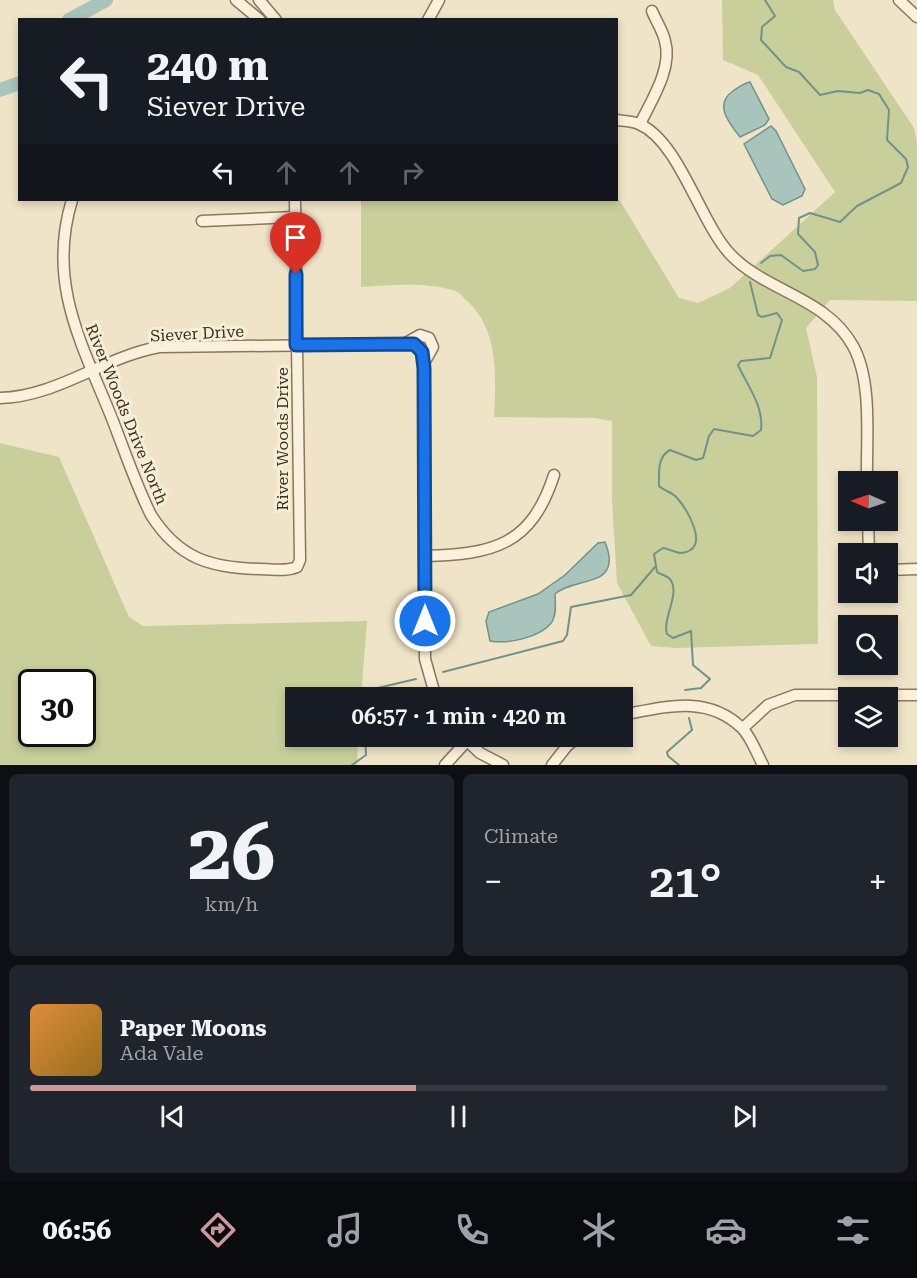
<!DOCTYPE html>
<meta charset="utf-8">
<style>
:root{--surface:#171b24;--page:#20242c;--text:#f1f3f6;--muted:#9ea1a6;--line:#363941;--accent:#cc999b}
body{margin:0;font-family:"Roboto Serif",serif;background:var(--page);color:var(--text);height:100vh;display:flex;flex-direction:column;font-size:22px;white-space:nowrap}
*{box-sizing:border-box;margin:0}
p{font-size:20px;color:var(--muted)}
.icon{flex:none;width:33px;height:33px;fill:none;stroke:currentColor;stroke-width:2;stroke-linecap:round;stroke-linejoin:round}
.map{position:relative;height:765px;overflow:hidden}
.side{display:flex;flex-direction:column;gap:9px;padding:9px;background:#0d0f14;flex:1}
.side>*{flex:none}
.banner{position:absolute;left:18px;top:18px;width:600px;height:183px;border-radius:0px;box-shadow:0 3px 9px #0003;background:#171b24;color:var(--text);overflow:hidden}
.needle{width:39px;rotate:272deg}
.tools{position:absolute;left:838px;top:471px;display:grid;gap:12px}
.tools a{display:grid;place-items:center;width:60px;height:60px;border-radius:0px;background:var(--surface);box-shadow:0 3px 9px #0003;font-size:30px}
.speed{position:absolute;left:18px;top:669px;display:flex;gap:12px;font-size:30px;font-weight:700;text-align:center}
.speed>*{display:grid;place-content:center;width:78px;height:78px;border-radius:50%;background:var(--surface);box-shadow:0 3px 9px #0003;line-height:1}
.speed .limit{border:3px solid #111;border-radius:9px;background:#fff;color:#111}
.pin{position:absolute;display:grid;place-items:center;width:51px;height:51px;color:#fff;margin:-62px -26px;border-radius:50% 50% 50% 0;rotate:-45deg;box-shadow:0 0 6px #0007}
.pin .icon{rotate:45deg}
.me{position:absolute;width:66px;margin:-33px;rotate:0deg;stroke-linejoin:round;filter:drop-shadow(0 0 4px #0008)}
.turn{display:flex;align-items:center;gap:21px;height:126px;padding:0 30px;font-size:27px}
.turn .icon{width:78px;height:78px;stroke-width:2.5}
.turn b{display:block;font-size:42px;line-height:51px}
.lanes{display:flex;align-items:center;height:57px;padding:0 30px;background:#0003;justify-content:center;gap:30px;direction:ltr}
.lanes .off{opacity:.35}
.big{font-size:45px;font-weight:600;line-height:1.1}
.side .widget{flex:1;display:flex;flex-direction:column;justify-content:center;gap:9px;min-width:0;padding:0 21px;border-radius:9px;background:var(--page)}
.side .dial{align-items:center;gap:0}
.dial b{font-size:78px;line-height:1}
.song{display:flex;align-items:center;gap:18px}
.cover{width:72px;height:72px;border-radius:9px;background:linear-gradient(135deg,hsl(30 70% 55%),hsl(40 70% 35%))}
.played{height:6px;border-radius:3px;background:linear-gradient(90deg,var(--accent) 45%,var(--line) 45%)}
.keys{display:flex;justify-content:space-around;direction:ltr}
.heat{display:flex;justify-content:space-between;align-items:center;font-size:33px;direction:ltr}
.side .tiles{flex:1;display:grid;gap:9px;grid-template-columns:1fr 1fr}
.widget:last-child{grid-column:span 2}
.trip{position:absolute;left:285px;top:687px;width:348px;height:60px;border-radius:0px;background:var(--surface);box-shadow:0 3px 9px #0003;font-weight:600;line-height:60px;text-align:center}
.menu{display:flex;height:96px;justify-content:space-around;align-items:center;background:#090b0e;color:var(--muted)}
.menu .icon{width:42px;height:42px}
.menu .current{color:var(--accent)}
.menu b{font-size:27px;color:var(--text)}
.map>svg:first-child{display:block}
</style>
<div class="map">
<svg width="917" height="765" viewBox="0 0 917 765">
<rect width="100%" height="100%" fill="#f0e4c8"/>
<!-- green -->
<g fill="#c9cf9b" fill-rule="evenodd">
<path d="M722,0H833L835,10L914,128L917,143V301L830,300L806,328L817,377L818,644L676,648L651,646L617,583L612,500V421L594,418L494,417C496,378 499,329 467,301C463,297 458,291 453,290C424,282 390,285 361,287V200H616L617,196L679,298L698,303L730,288L835,192L758,75L723,60Z"/>
<path d="M0,443L59,457L129,617L143,626L367,621L361,697L296,698V736L358,737L357,765H0ZM32,682H82V734H32Z"/>
</g>
<!-- water -->
<g fill="#a9c4bc" stroke="#6f938a" stroke-width="1.5">
<path d="M750,82L769,119L765,125L740,137C728,122 714,104 733,91C739,87 744,83 750,82Z"/>
<path d="M771,126L776,131L805,189L802,196L783,205L772,199L744,144Z"/>
<path d="M605,542C624,589 575,576 555,594C555,603 557,613 552,622C540,638 508,644 490,641L486,621L489,612L538,594L565,575L598,543Z"/>
</g>
<g fill="none" stroke-linecap="round" stroke-linejoin="round">
<!-- stream -->
<g stroke="#6f938a" stroke-width="2">
<path d="M761,263L770,256L781,255L803,271L815,269L818,265L815,252L798,234L799,218L810,213L840,222L857,206L901,183L908,167L906,159L887,140L889,110L879,94L868,90L860,93L838,91L820,95L799,72L786,67L761,40L762,27L775,16L765,0"/>
<path d="M443,672L563,641L567,635L571,607L631,595L655,567"/>
<path d="M685,690L701,688L710,679L693,665L691,631L673,638L667,634C662,618 681,594 670,579C666,575 661,575 657,572L654,554L663,548C669,549 676,553 681,553C712,550 687,510 678,499C673,492 664,491 659,486C659,473 657,457 670,450L696,460L703,458L709,436L714,429L753,436L761,430C764,406 747,385 738,365L741,361L770,358L782,320L777,313L762,317L758,315L750,282"/>
<path d="M364,698V693L369,690L416,679"/>
<path d="M352,765L366,755L365,736"/>
<path d="M679,765L668,756L667,752L692,730L689,718"/>
</g>
<!-- river -->
<g stroke="#a9c4bc" stroke-width="14">
<path d="M69,20L106,0"/>
<path d="M0,90L20,83"/>
</g>
<!-- minor casing -->
<g stroke="#8d765c" stroke-width="13">
<g id="minor">
<path d="M236,0L260,20"/>
<path d="M259,0L276,20"/>
<path d="M899,0L917,17"/>
<path d="M428,20L439,0"/>
<path d="M616,120C624,121 632,121 639,124C679,141 700,222 730,254C766,292 826,297 853,346C873,382 866,441 867,482"/>
<path d="M640,124C651,101 673,68 665,41C663,31 656,21 652,11"/>
<path d="M72,200C47,282 81,342 111,416C124,449 135,483 151,515C179,559 211,568 260,569C272,569 286,572 297,567L300,560L295,200"/>
<path d="M202,221L295,217"/>
<path d="M404,344L420,335L429,338L433,347L424,363"/>
<path d="M0,398C56,397 104,357 159,347L414,344L422,352L424,363L425,659L436,698"/>
<path d="M868,520L869,554"/>
<path d="M425,556C493,554 531,546 554,475"/>
<path d="M888,570L917,569"/>
<path d="M622,715C665,707 707,694 742,728C751,737 757,754 763,765"/>
<path d="M743,728L768,705L795,695H917"/>
<path d="M462,736L480,753L503,765"/>
<path d="M445,765L466,742"/>
<path d="M552,765L567,746L579,736"/>
</g>
</g>
<!-- minor -->
<use href="#minor" stroke="#faf1dc" stroke-width="10"/>
</g>
<g fill="none" stroke-linecap="round" stroke-linejoin="round">
<!-- route casing -->
<g stroke="#114b97" stroke-width="15">
<path id="route" d="M296,274V345L414,344L422,352L424,368L425,621"/>
</g>
<!-- route -->
<use href="#route" stroke="#1a73e8" stroke-width="10"/>
</g>
<g text-anchor="middle" stroke-width="6" stroke-linejoin="round" paint-order="stroke">
<!-- street labels -->
<g font-size="16" fill="#3d2e20" stroke="#f7eed8">
<text transform="translate(197 333) rotate(-3)" y="6">Siever Drive</text>
<text transform="translate(127 414) rotate(68)" y="6">River Woods Drive North</text>
<text transform="translate(282 439) rotate(-90)" y="6">River Woods Drive</text>
</g>
</g>
</svg>
<div class="tools">
<a><svg class="needle" viewBox="-14 -14 28 28"><path d="M0-13l5 13h-10z" fill="#e53935"/><path d="M0 13l5-13h-10z" fill="#9ea1a6"/></svg></a>
<a><svg class="icon" aria-label="sound" viewBox="0 0 24 24"><path d="M4 9h4l5-4v14l-5-4H4zM17 9q2 3 0 6"/></svg></a>
<a><svg class="icon" aria-label="search" viewBox="0 0 24 24"><circle cx="10" cy="10" r="6"/><path d="M15 15l6 6"/></svg></a>
<a><svg class="icon" aria-label="layers" viewBox="0 0 24 24"><path d="M12 4l9 5-9 5-9-5zM3 14l9 5 9-5"/></svg></a>
</div>
<div class="speed"><div class="limit">30</div></div>
<div class="pin" style="left:296px;top:274px;background:#d93025"><svg class="icon" aria-label="arrive" viewBox="0 0 24 24"><path d="M6 21V4h12l-3 4 3 4H6"/></svg></div>
<svg class="me" style="left:425px;top:621px" viewBox="-20 -20 40 40"><circle r="17" fill="#1a73e8" stroke="#fff" stroke-width="3"/><path d="M0-11L8 9 0 5-8 9z" fill="#fff"/></svg>
<div class="trip">06:57 · 1 min · 420 m</div>
<div class="banner">
<div class="turn"><svg class="icon" aria-label="left" viewBox="0 0 24 24"><path d="M17 20v-9H6M10 6l-5 5 5 5"/></svg><div><b>240 m</b>Siever Drive</div></div>
<div class="lanes"><svg class="icon" aria-label="left" viewBox="0 0 24 24"><path d="M17 20v-9H6M10 6l-5 5 5 5"/></svg><svg class="icon off" aria-label="ahead" viewBox="0 0 24 24"><path d="M12 20V5M6 11l6-6 6 6"/></svg><svg class="icon off" aria-label="ahead" viewBox="0 0 24 24"><path d="M12 20V5M6 11l6-6 6 6"/></svg><svg class="icon off" aria-label="right" viewBox="0 0 24 24"><path d="M7 20v-9h11M14 6l5 5-5 5"/></svg></div>
</div>
</div>
<section class="side">
<div class="tiles">
<div class="widget dial"><b>26</b><p>km/h</p></div>
<div class="widget"><p>Climate</p>
<div class="heat"><a>−</a><b class="big">21°</b><a>+</a></div>
</div>
<div class="widget">
<div class="song"><i class="cover"></i><div><b>Paper Moons</b><p>Ada Vale</p></div></div>
<div class="played"></div>
<div class="keys"><svg class="icon" aria-label="previous" viewBox="0 0 24 24"><path d="M18 5L8 12l10 7zM5 5v14"/></svg><svg class="icon" aria-label="pause" viewBox="0 0 24 24"><path d="M8 5v14M16 5v14"/></svg><svg class="icon" aria-label="next" viewBox="0 0 24 24"><path d="M6 5l10 7-10 7zM19 5v14"/></svg></div>
</div>
</div>
</section>
<nav class="menu">
<b>06:56</b>
<svg class="icon current" aria-label="directions" viewBox="0 0 24 24"><path d="M12 3l9 9-9 9-9-9zM9 14v-3h6M13 9l2 2-2 2"/></svg>
<svg class="icon" aria-label="music" viewBox="0 0 24 24"><path d="M9 18V5l10-2v13"/><circle cx="6" cy="18" r="3"/><circle cx="16" cy="16" r="3"/></svg>
<svg class="icon" aria-label="phone" viewBox="0 0 24 24"><path d="M5 4h4l2 5-3 2q2 4 5 5l2-3 5 2v4C11 20 4 13 5 4z"/></svg>
<svg class="icon" aria-label="climate" viewBox="0 0 24 24"><path d="M12 3v18M4 7l16 10M4 17L20 7"/></svg>
<svg class="icon" aria-label="car" viewBox="0 0 24 24"><path d="M5 17H2v-5l4-1 3-4h7l3 4 3 1v5h-3M9 17h6M6 11h13"/><circle cx="7" cy="17" r="2"/><circle cx="17" cy="17" r="2"/></svg>
<svg class="icon" aria-label="filters" viewBox="0 0 24 24"><path d="M4 7h16M4 17h16"/><circle cx="9" cy="7" r="2"/><circle cx="15" cy="17" r="2"/></svg>
</nav>
